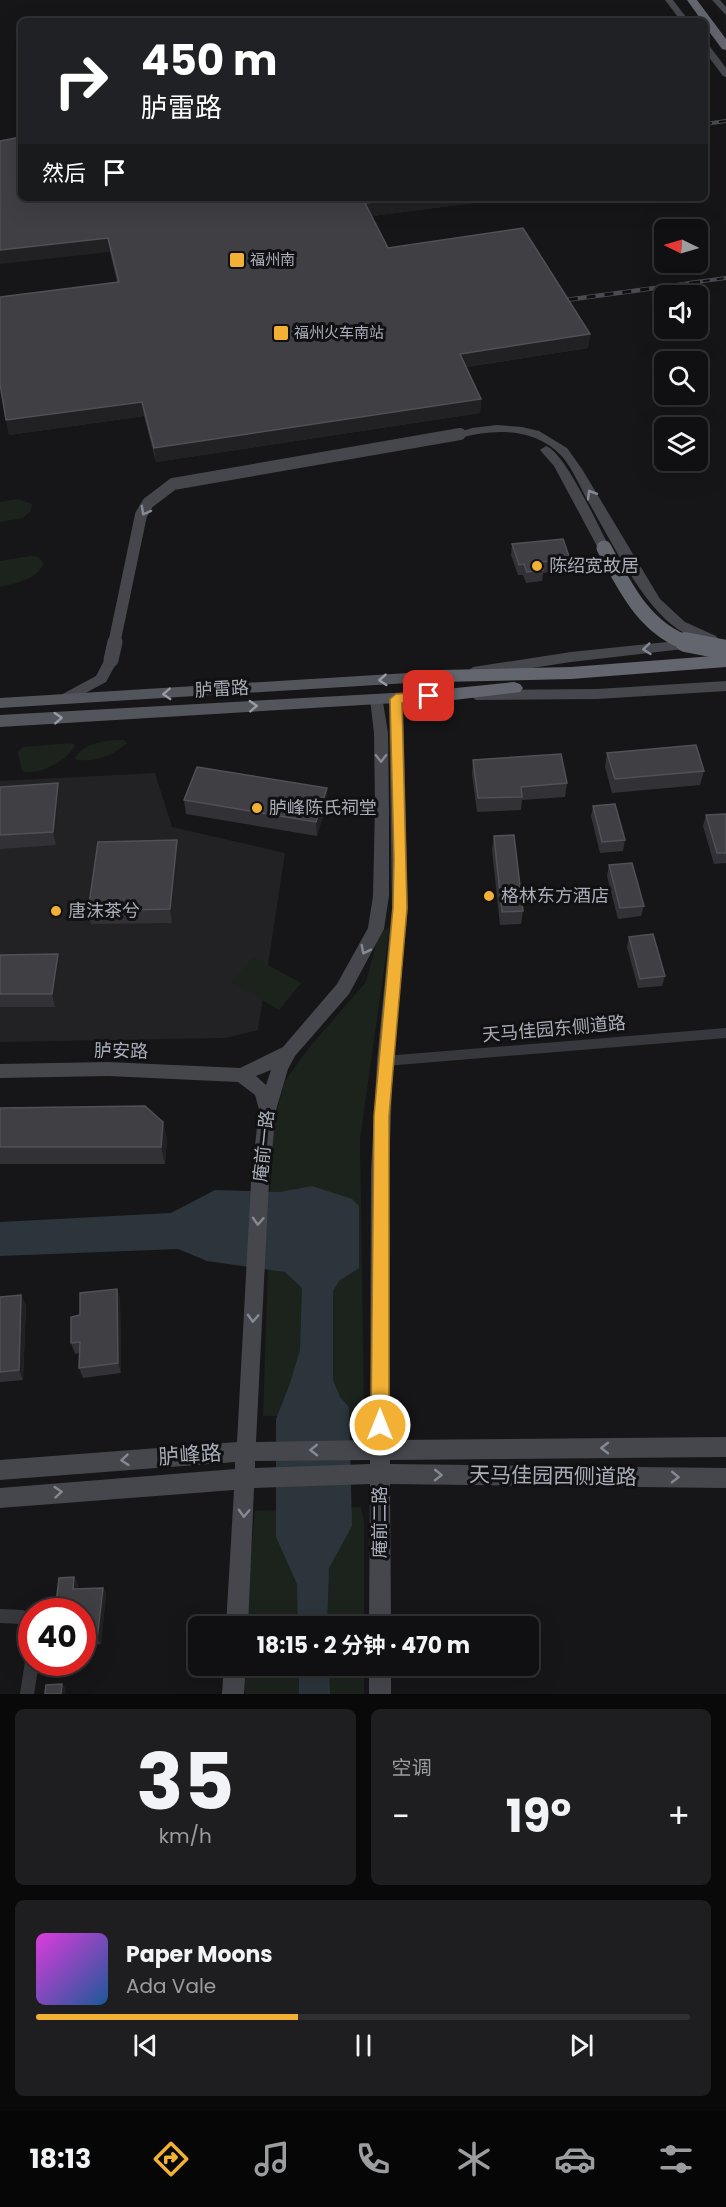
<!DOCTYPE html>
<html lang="zh">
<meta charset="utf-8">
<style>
:root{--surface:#101012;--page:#1e1e20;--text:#f1f3f6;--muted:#9c9d9f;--line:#303032;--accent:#f2b134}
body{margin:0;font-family:Poppins,"Noto Sans SC",sans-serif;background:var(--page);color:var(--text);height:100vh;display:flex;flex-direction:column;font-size:22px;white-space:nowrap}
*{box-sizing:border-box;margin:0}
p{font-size:20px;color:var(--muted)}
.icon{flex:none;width:33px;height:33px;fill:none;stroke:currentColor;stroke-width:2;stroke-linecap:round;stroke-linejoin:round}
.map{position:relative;height:1694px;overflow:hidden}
.sheet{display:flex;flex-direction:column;gap:15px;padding:15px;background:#09090a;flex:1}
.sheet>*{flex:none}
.guide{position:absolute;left:18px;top:18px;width:690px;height:183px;border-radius:9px;box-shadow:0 6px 24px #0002,0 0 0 2px var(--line);background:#202124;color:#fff;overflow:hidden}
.needle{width:39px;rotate:275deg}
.fabs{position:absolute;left:654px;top:219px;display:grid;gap:12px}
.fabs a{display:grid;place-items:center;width:54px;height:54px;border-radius:9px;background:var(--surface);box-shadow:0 6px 24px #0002,0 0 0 2px var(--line);font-size:30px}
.speed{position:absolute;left:18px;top:1598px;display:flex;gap:12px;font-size:30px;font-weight:700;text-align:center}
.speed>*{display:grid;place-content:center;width:78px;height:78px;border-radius:50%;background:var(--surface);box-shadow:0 6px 24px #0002,0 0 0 2px var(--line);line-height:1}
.speed .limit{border:9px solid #d22;background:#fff;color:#111}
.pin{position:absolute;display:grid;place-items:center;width:51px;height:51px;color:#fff;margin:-26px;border-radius:12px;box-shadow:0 3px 9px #0006}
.me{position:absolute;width:66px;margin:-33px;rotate:0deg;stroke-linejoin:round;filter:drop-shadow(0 0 4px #0008)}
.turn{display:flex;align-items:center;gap:21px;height:126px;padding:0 24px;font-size:27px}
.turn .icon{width:78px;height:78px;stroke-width:2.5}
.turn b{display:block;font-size:42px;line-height:51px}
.then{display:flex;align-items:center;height:57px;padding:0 24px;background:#0003;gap:12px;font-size:22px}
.big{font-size:45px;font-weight:700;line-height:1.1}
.sheet .widget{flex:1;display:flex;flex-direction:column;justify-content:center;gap:9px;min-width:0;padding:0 21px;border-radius:9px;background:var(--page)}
.sheet .dial{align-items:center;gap:0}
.dial b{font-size:78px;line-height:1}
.song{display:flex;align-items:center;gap:18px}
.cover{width:72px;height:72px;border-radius:9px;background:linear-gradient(135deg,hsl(300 70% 55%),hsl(210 70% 35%))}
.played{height:6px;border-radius:3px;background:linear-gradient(90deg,var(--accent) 40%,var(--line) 40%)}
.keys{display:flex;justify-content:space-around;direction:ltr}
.heat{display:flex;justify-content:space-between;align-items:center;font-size:33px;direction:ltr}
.sheet .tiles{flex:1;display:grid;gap:15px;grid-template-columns:1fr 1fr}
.widget:last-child{grid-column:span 2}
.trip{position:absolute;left:188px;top:1616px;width:351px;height:60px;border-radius:9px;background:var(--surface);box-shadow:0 6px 24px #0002,0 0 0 2px var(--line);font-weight:700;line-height:60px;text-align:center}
.menu{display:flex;height:96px;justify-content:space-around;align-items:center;background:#060607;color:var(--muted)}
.menu .icon{width:42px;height:42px}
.menu .on{color:var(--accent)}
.menu b{font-size:27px;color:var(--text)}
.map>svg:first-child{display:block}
</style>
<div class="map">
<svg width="726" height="1694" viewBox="0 0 726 1694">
<rect width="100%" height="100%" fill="#161618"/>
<!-- built -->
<path fill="#222225" d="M155,773L172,827L285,853L258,1030L226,1038L0,1042V781Z"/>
<!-- green -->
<g fill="#1c231d">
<path d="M18,499L32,504L31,511L23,518L0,522V502Z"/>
<path d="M30,556C38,556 41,557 43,565C35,580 16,583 0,587V561Z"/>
<path d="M124,740L127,743C114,755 93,764 75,759C83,742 107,740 124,740Z"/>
<path d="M71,743L75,745C68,760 38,777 22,771L18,752L23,747Z"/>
<path d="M390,927L360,1139L364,1414L263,1416L272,1145L276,1114L285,1081L308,1049L366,982L379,933Z"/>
<path d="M253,957L301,983L279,1010L231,982Z"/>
<path d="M361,1507L364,1523V1626H247L250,1562L255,1511Z"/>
<path d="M246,1665H364V1694H245Z"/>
</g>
<!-- water -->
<g fill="#2c353c">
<path d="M312,1186L352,1199L359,1206V1268L339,1281L333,1291V1380L340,1397L349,1407L352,1526L329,1568L327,1626H298L297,1584L276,1537V1419L289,1386L300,1350L302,1288L285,1272L207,1261L178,1249L0,1256V1222L171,1213L215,1190L280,1192Z"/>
<path d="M299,1665H329L330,1694H299Z"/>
</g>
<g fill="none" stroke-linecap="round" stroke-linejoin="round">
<!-- street-far1 -->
<path stroke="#37383d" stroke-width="10" d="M385,1061L726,1033"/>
<!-- street -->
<g stroke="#37383d" stroke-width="14">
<path d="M0,1616L22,1617L32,1626"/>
<path d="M27,1694L32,1662"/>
</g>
<!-- secondary -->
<g fill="#45474d" fill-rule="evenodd">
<path d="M665,0H673L689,21H681Z"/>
<path d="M712,0H720L726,7V15Z"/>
<path d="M705,43L708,44L726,68V77L723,76L705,52Z"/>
<path d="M497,425L522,427L539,431L567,448L582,469L660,599L685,622L716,636L718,639L716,642C706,645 694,639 686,634C645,614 609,536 585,496C579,484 573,471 565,460C539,428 497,428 460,438L454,434L472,428Z"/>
<path d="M546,446C565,452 599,528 610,548L608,551L604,552L598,548L554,466L540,450Z"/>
<path d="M696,639L701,641L703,644L701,647L571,662L473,677L466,672L473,667L571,652Z"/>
<path d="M111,655L118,660L106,682L67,703H57L55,700L57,697L96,676L106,657Z"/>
<path d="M726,681V691L597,699L476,700L469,695L476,690L597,689Z"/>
<path d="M396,693L403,698L408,908L393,1061L389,1170L390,1440L726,1437V1457L390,1460V1464L726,1468V1488L390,1484L391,1626H369L370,1484L254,1488L248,1626H226L234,1490L0,1508V1488L235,1469V1462L0,1480V1460L237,1442L251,1182L259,1109L255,1095L238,1082L108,1076L0,1078V1064L108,1062L240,1068L283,1047L337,984L368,928L373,896L375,806L374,733L370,699L377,694L382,696L388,733L389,806V896L384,929L349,994L295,1056L288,1069L276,1110L269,1182L256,1442L370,1440L371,1170L377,1061L392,908L389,698ZM271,1070L266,1085L256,1076ZM370,1460V1464L255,1468V1461Z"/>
<path d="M224,1665H246L244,1694H222Z"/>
<rect x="369" y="1665" width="22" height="29"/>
</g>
<!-- primary -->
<g fill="#53555c" fill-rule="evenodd">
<path d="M441,671L448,676L441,681L0,708V698Z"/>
<path d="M446,690L451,691L454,695L451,699L446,700L0,727V715Z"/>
</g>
<!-- highway -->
<g fill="#63666e" fill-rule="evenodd">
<path d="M687,0H697L726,39V50L722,49L705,26V21H702Z"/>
<path d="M726,655V667L571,679L441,682L435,680L432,676L435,672L441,670L571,667Z"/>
<path d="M514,682L520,684L523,688L520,692L446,701L440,700L437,695L440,690L446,689Z"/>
</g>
<!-- rail-far1 casing -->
<g stroke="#4a4c52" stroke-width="4">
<g id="rail-far1">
<path d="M705,124L726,121"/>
<path d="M689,283L726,278"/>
</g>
</g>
<!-- rail casing -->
<g stroke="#4a4c52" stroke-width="4.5">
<path id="rail" d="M551,302L700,282"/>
</g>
<!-- rail-far1 -->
<use href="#rail-far1" stroke="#111113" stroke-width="2" stroke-dasharray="7" stroke-linecap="butt"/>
<!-- rail -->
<use href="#rail" stroke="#111113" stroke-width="3" stroke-dasharray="9" stroke-linecap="butt"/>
<!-- secondary-bridge-far1 -->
<path stroke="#45474d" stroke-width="12" d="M114,644L141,515L148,503L173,484L460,434"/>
<!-- secondary-bridge -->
<path stroke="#45474d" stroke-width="15" d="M111,660L115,642"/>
<!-- highway-bridge-far1 -->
<path stroke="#63666e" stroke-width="15" d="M604,548C625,587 645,630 690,644"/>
<!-- highway-bridge -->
<path stroke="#63666e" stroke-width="20" d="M685,642L726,650"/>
</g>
<!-- wall -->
<g fill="#323236">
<path d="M21,198H496V200L372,216L388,248L590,334L588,348L466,367L481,399L480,413L156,462L144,416L9,435L6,420L117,282L110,252Z"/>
<path d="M512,544L570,559L569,570L543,573L542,581L526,583L523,575H518L511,555Z"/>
<path d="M607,753L704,771L700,785L612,793L605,767Z"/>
<path d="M473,760L567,783L565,797L522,800L521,810L477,812L472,774Z"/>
<path d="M58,783L61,797L56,845L0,849V787Z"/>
<path d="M327,788V802L317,836L186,814L184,800Z"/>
<path d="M593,806L625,840L623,851L600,853L591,816Z"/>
<path d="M726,814V863L714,864L703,826L706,815Z"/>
<path d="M494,836L523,911L521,924L500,925L492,850Z"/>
<path d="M177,840L180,854L172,923L91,924L88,911Z"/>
<path d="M609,865L644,906L641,916L618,919L607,876Z"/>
<path d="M629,937L665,976L662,986L638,988L627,947Z"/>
<path d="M58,954L61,968L55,1007H0V955Z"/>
<path d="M0,1108L163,1122L167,1139L165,1164H0Z"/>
<path d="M117,1289L120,1299L121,1373L83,1378L79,1368V1353L75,1354L71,1343L80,1315Z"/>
<path d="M0,1297L26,1305L23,1380L0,1382Z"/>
<path d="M78,1583L77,1589L103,1588L106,1594L101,1644L82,1645V1611H55Z"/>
</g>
<!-- shaded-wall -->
<g fill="#212124">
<path d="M407,198H496V200L365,217V203Z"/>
<path d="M108,238L110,252L0,264V250Z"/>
<path d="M590,334L588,348L459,368L460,354Z"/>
<path d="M481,399L480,413L156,462L154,448Z"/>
<path d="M142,402L144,416L9,435L6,420Z"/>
<path d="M58,783L61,797L56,845L53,832Z"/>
<path d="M327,788V802L317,836L316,822Z"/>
<path d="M177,840L180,854L172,923L170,909Z"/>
<path d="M58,954L61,968L55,1007L52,994Z"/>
<path d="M163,1122L167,1139L165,1164L161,1147Z"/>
<path d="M117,1289L120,1299L121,1373L118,1363Z"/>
<path d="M21,1295L26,1305L23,1380L19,1370Z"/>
<path d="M74,1577L78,1583L76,1595L73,1589Z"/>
<path d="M103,1588L106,1594L101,1644L97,1639Z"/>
<path d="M62,1684L66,1688L65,1694H61Z"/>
</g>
<!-- building -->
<g fill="#3f3f44" stroke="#4f5156" stroke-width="1.5">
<path d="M21,137V198H407L365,203L388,248L523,228L590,334L460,354L481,399L154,448L142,402L6,420L0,384V297L119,282L108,238L0,250V141Z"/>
<path d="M563,539L570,559L541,562L543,570L527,572L524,564L519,565L512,544Z"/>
<path d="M696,745L704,771L615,779L607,753Z"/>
<path d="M561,754L567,783L521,787L522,797L478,798L473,760Z"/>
<path d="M197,767L327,788L316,822L184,800Z"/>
<path d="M58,783L53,832L0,835V787Z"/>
<path d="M615,804L625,840L602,842L593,806Z"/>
<path d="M726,814V853H717L706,815Z"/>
<path d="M514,835L523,911L502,912L494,836Z"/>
<path d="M177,840L170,909L88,911L98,842Z"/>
<path d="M632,863L644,906L620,908L609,865Z"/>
<path d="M653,934L665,976L640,979L629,937Z"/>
<path d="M58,954L52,994H0V955Z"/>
<path d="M145,1106L163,1122L161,1147H0V1108Z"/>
<path d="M117,1289L118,1363L79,1368L80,1342L71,1343V1317L80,1315V1293Z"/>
<path d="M21,1295L19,1370L0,1372V1297Z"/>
<path d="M74,1577L73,1589L103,1588L97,1639L82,1640V1611H55L59,1578Z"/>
<path d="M62,1684L61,1694H45L46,1685Z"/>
</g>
<!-- one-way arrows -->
<defs><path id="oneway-chevron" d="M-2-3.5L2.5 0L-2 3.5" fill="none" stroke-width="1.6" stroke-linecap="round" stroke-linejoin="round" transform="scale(1.5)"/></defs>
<g stroke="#858993">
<use href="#oneway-chevron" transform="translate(591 494) rotate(-121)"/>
<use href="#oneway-chevron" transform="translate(145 511) rotate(119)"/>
<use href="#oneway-chevron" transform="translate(647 649) rotate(174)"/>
<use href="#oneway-chevron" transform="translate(381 758) rotate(89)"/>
<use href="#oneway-chevron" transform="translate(365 950) rotate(117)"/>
<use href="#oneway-chevron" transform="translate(258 1221) rotate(93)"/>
<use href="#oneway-chevron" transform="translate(253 1318) rotate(93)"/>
<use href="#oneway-chevron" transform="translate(605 1448) rotate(180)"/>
<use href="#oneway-chevron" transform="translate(314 1450) rotate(179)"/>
<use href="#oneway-chevron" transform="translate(125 1460) rotate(175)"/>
<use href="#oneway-chevron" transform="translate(438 1475) rotate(1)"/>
<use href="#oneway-chevron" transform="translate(675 1477) rotate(1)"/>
<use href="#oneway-chevron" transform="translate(58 1492) rotate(-5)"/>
<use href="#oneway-chevron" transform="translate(244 1513) rotate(92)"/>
</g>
<g stroke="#979ba6">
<use href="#oneway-chevron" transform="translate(383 680) rotate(176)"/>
<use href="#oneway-chevron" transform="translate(167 694) rotate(177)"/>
<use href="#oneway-chevron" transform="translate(253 706) rotate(-3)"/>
<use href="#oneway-chevron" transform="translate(58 718) rotate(-3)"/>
</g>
<!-- route -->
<path fill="#f2b134" stroke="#9d7322" stroke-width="1.5" d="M429,692L435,696L434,700L402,703L407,908L389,1116V1425L386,1432L380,1434L373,1432L371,1425L374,1116L393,908L394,859L390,699L396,694Z"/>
<!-- markers -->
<g fill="#f2b134" stroke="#111113" stroke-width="2">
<rect x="229" y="252" width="16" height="16" rx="3"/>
<rect x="273" y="325" width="16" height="16" rx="3"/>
<circle cx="537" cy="566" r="6"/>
<circle cx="257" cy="808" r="6"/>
<circle cx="489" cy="896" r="6"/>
<circle cx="56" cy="911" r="6"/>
</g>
<g text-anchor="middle" stroke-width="6" stroke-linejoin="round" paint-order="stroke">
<!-- far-poi labels -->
<g font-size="15" fill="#a8adb8" stroke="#111113" text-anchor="start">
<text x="250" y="265">福州南</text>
<text x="294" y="338">福州火车南站</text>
</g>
<!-- poi labels -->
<g font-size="18" fill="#a8adb8" stroke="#111113" text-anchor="start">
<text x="549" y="572">陈绍宽故居</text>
<text x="269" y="814">胪峰陈氏祠堂</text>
<text x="501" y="902">格林东方酒店</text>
<text x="68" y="917">唐沫茶兮</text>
</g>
<!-- street labels -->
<g font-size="18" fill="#a8adb8" stroke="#111113">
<text transform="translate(222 689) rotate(-3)" y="6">胪雷路</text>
<text transform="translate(554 1029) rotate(-5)" y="6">天马佳园东侧道路</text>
<text transform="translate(121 1051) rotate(1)" y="6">胪安路</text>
<text transform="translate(264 1146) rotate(-84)" y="6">庵前一路</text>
<text transform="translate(380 1522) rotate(-90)" y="6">庵前二路</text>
</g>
<!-- near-street labels -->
<g font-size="21" fill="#a8adb8" stroke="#111113">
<text transform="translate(190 1455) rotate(-4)" y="7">胪峰路</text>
<text transform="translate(553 1476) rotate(1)" y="7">天马佳园西侧道路</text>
</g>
</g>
</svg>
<div class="fabs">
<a><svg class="needle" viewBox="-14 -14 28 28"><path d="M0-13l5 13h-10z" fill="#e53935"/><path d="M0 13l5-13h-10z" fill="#9c9d9f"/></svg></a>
<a><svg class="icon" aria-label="sound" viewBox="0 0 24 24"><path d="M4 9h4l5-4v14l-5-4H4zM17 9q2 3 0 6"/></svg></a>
<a><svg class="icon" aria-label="search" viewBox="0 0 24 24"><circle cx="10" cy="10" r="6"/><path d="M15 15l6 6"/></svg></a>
<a><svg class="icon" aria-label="layers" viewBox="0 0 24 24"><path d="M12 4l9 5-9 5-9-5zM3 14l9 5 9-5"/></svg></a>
</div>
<div class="speed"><div class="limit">40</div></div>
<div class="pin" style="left:429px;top:696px;background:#d93025"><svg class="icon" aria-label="arrive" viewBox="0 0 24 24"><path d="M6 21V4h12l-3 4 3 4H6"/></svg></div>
<svg class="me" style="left:380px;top:1425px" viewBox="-20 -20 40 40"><circle r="17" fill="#f2b134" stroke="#fff" stroke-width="3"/><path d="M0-11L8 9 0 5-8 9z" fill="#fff"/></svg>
<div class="trip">18:15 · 2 分钟 · 470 m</div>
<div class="guide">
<div class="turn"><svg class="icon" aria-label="right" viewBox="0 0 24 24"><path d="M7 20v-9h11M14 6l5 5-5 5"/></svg><div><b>450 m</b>胪雷路</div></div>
<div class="then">然后<svg class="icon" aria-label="arrive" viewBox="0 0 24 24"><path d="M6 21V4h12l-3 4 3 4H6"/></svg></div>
</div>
</div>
<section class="sheet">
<div class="tiles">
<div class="widget dial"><b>35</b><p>km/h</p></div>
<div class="widget"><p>空调</p>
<div class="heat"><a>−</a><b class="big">19°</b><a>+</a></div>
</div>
<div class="widget">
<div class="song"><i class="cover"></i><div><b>Paper Moons</b><p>Ada Vale</p></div></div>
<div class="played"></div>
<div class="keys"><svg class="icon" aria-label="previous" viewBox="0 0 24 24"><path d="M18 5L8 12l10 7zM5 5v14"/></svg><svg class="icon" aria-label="pause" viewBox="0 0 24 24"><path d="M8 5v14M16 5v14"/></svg><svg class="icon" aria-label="next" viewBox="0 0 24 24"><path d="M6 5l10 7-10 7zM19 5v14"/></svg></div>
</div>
</div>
</section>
<nav class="menu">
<b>18:13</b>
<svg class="icon on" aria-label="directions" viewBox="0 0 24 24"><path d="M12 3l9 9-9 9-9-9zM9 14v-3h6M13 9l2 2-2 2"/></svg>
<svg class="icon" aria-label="music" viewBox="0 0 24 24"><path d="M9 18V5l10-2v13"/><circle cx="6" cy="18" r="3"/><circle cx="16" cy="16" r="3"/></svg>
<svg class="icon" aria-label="phone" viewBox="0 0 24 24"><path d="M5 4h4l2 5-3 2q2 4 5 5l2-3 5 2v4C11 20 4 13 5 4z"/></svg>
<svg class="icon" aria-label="climate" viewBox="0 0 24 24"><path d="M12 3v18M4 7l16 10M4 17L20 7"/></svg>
<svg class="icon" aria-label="car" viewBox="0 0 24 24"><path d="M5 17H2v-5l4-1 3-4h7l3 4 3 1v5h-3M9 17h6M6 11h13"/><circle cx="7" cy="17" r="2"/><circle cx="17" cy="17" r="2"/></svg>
<svg class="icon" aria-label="filters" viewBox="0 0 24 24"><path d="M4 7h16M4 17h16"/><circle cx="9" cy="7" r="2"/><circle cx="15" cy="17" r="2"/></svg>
</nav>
